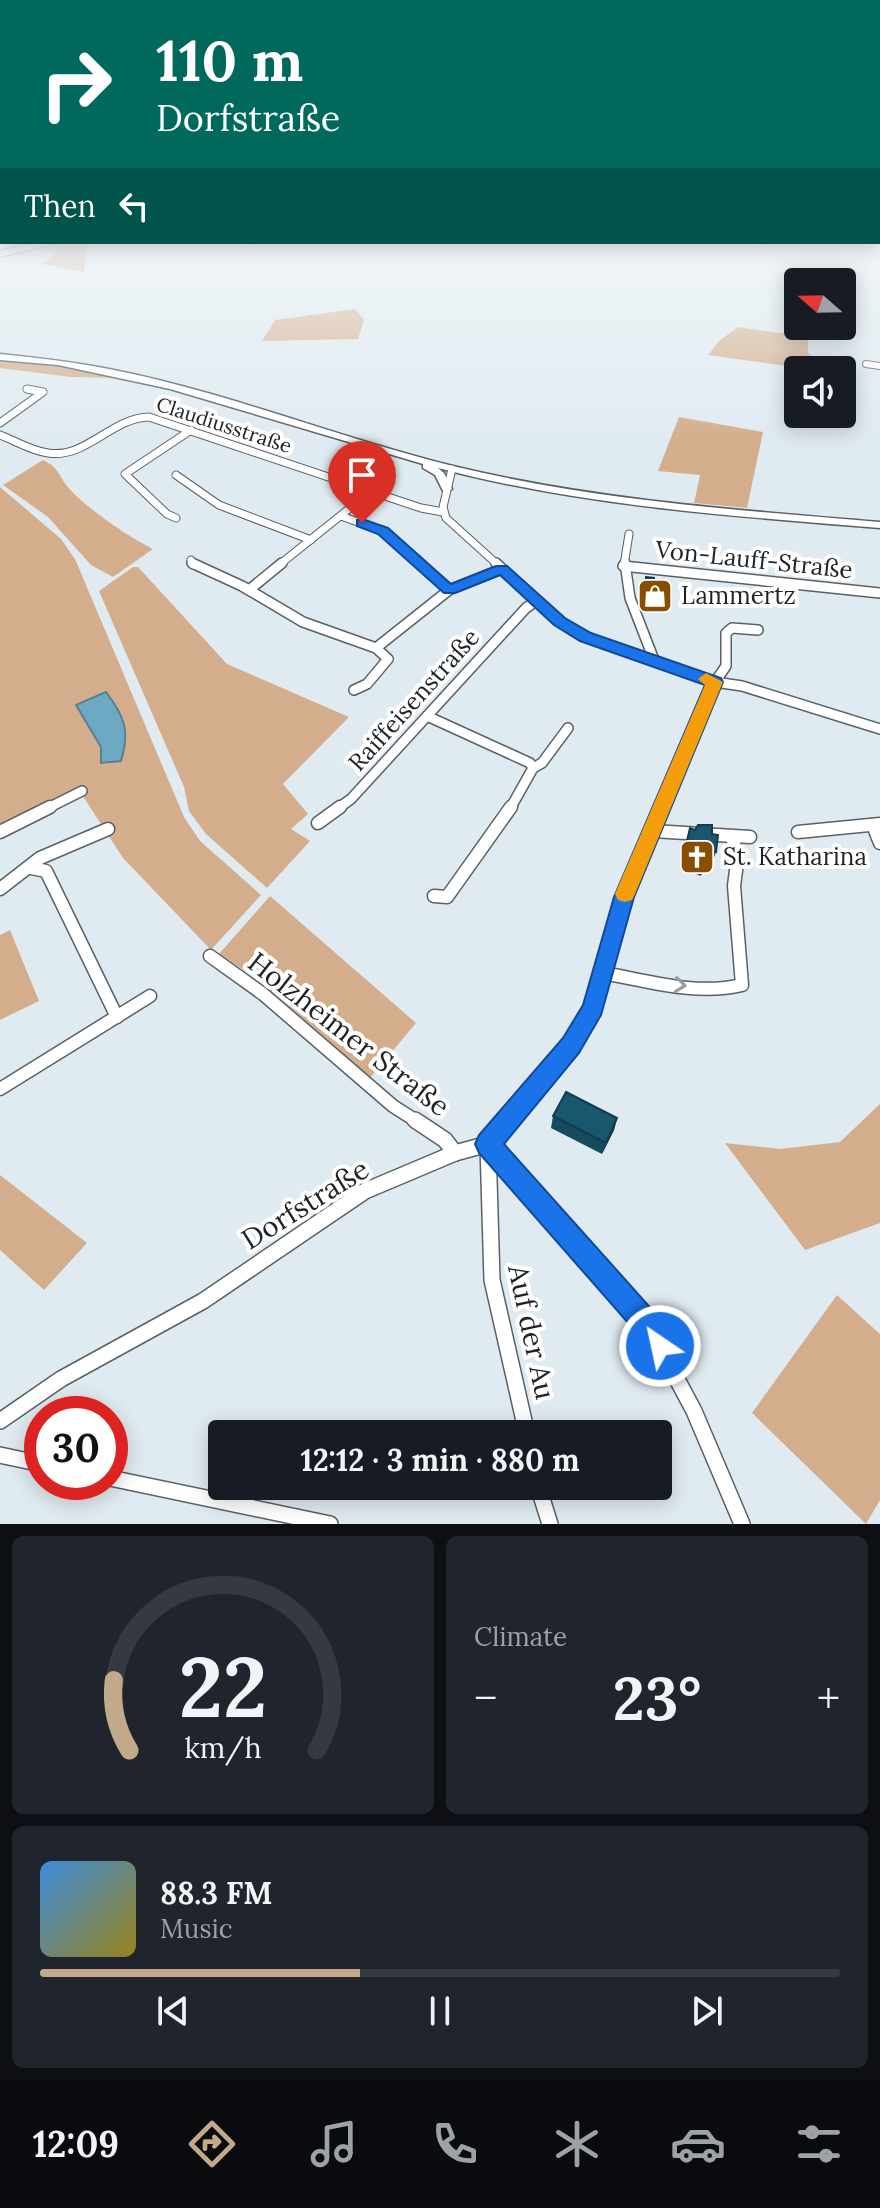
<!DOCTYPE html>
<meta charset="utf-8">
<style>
:root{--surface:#171b24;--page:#20242c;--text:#f1f3f6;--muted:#9ea1a6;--line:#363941;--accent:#c2a989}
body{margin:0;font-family:Lora,serif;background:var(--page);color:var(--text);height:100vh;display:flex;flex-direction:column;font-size:30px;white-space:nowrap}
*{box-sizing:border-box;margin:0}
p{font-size:26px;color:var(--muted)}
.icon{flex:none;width:44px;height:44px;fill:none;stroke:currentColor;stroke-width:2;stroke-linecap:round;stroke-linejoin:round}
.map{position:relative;height:1524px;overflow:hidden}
.sheet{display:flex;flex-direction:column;gap:12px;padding:12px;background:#0d0f14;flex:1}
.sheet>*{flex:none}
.guide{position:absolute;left:0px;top:0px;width:880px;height:244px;box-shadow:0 4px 20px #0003;background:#00695c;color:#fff;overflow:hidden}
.needle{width:52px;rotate:290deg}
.tools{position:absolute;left:784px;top:268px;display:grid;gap:16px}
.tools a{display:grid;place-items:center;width:72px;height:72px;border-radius:8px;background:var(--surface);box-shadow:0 4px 20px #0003;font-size:40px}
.speed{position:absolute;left:24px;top:1396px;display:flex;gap:16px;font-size:40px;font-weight:700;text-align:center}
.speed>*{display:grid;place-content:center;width:104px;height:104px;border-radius:50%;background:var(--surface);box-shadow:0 4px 20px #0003;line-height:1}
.speed .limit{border:12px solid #d22;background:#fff;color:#111}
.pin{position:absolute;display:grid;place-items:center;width:68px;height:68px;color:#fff;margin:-82px -34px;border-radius:50% 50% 50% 0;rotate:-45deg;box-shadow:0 0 8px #0007}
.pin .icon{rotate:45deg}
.me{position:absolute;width:88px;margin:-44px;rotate:326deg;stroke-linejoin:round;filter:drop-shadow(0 0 6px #0008)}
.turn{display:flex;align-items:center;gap:28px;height:168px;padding:0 24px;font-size:36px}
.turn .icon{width:104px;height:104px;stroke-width:2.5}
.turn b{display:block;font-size:56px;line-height:68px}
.then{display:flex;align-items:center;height:76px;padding:0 24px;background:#0003;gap:16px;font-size:30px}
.big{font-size:60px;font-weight:800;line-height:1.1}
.sheet .widget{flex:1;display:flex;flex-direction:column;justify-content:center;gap:12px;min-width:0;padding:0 28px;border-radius:12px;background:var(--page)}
.sheet .dial{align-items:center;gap:0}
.dial svg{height:208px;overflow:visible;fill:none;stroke:var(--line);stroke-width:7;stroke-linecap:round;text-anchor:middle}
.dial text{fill:var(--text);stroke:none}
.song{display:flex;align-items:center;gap:24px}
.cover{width:96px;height:96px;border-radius:12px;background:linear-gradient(135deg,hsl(210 70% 55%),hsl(50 70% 35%))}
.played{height:8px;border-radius:4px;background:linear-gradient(90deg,var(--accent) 40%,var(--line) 40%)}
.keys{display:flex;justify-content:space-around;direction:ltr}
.heat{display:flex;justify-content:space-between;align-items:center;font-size:44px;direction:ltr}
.sheet .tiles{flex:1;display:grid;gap:12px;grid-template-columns:1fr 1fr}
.widget:last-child{grid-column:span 2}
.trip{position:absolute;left:208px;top:1420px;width:464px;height:80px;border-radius:8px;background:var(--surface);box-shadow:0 4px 20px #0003;font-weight:800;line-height:80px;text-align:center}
.tab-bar{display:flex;height:128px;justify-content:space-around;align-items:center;background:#090b0e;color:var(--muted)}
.tab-bar .icon{width:56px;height:56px}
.tab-bar .active{color:var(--accent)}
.tab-bar b{font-size:36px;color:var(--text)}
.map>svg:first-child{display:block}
</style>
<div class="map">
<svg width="880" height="1524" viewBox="0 0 880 1524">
<rect width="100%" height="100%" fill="#e0ebf1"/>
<!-- green -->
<g fill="#d4ae8c">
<path d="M52,242L87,246L84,272L43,264L56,252L35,247Z"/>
<path d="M355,309L364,320L358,339L262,341L275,320Z"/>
<path d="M738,327L808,337V353L814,358L801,368L708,355L719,341Z"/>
<path d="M0,361L65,367L117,378L71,377L0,368Z"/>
<path d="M679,417L763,432L747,508L694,503L700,475L658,471Z"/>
<path d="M43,460C58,467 58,474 67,486C83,506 130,538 153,549L113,577L91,565L48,517L3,485Z"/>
<path d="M0,487L61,539L75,559L184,817L200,841L261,895L211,950L123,858L77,787L73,793L0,830Z"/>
<path d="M133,567H138L227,664L349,717L283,784L308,814L291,829L310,841L267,888L206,834L189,811L184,787L99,591Z"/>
<path d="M270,896L416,1023L370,1078L262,982L219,954Z"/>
<path d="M10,930L39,1001L0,1020V935Z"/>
<path d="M880,1104V1223L805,1250L725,1143L780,1149L840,1142Z"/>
<path d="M0,1175L87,1243L44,1290L0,1250Z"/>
<path d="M837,1295L880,1334V1500L866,1524L752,1413Z"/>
</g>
<!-- water -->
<path fill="#6ea9c3" stroke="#568194" stroke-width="2" d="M106,692C125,717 130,731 121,761L101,763V747L76,705Z"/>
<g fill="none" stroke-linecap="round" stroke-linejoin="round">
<!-- street-far4 casing -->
<g stroke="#576166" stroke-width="8">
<g id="street-far4">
<path d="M0,254L48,242"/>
<path d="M866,364L880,366"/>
</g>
</g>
<!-- street-far3 casing -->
<g stroke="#576166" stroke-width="9">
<g id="street-far3">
<path d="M0,423L43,392L27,389"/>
<path d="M0,435C16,441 31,451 48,453C86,459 111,418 149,417L421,508L443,512"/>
<path d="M452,469L443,507L446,518L498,565"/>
<path d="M176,475L219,505L311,540"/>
<path d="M341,516L383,531L422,565"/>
<path d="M176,518L167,514L125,474L191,430"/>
<path d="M191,560L193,565"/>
<path d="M279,565L370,492"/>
<path d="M624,565L629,534"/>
</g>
</g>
<!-- street-far2 casing -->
<g stroke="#576166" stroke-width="12">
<g id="street-far2">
<path d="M192,563L242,586L303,622L376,648L388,659L367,684L354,690"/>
<path d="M419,563L449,590"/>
<path d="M496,563L559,621L585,637L715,682L742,686L880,729"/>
<path d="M625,563L630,598L654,660"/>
<path d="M623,566L880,593"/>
<path d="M249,590L282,563"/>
<path d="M376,648L449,590L502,569"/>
<path d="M427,716L530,763L533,768L510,809"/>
<path d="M533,768L542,763L568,728"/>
<path d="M46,809L82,791"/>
<path d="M337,809L351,799L526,608L536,601"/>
<path d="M660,809L715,682L726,666V633L732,628L758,630"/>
</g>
</g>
<!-- street-far1 casing -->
<g stroke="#576166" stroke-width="15">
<g id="street-far1">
<path d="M318,823L340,807"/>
<path d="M873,825L880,843"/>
<path d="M653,831L750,837"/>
<path d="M0,832L50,807"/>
<path d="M798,832L880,824"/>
<path d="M31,868L46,871L117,1017"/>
<path d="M0,889L40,858L108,829"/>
<path d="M434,896L447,897L511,807"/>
<path d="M210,956L263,994L393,1106L418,1122"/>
<path d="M603,973C649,981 696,996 742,985L734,886L738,855L732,838"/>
<path d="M0,1089L150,996"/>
<path d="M506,1122L571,1045L593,1008L633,872L661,807"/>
</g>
</g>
<!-- street casing -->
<g stroke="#576166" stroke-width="18">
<g id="street">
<path d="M415,1120L445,1140L455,1153"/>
<path d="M488,1144L647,1323L694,1411L742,1524"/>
<path d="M488,1146L492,1280L527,1434"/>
<path d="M0,1421L61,1379L203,1301L365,1191L455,1153L488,1144L508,1120"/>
<path d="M0,1455L42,1464"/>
<path d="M110,1478L330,1524"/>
<path d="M538,1486L550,1524"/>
</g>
</g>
<!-- secondary casing -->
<g stroke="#576166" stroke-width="3">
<path id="secondary" d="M0,354C38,358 76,362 114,370C229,393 339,438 453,466C593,500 737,510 880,522V528C732,516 582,506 438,468L444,473L452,489L447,492L443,491L435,475L423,468V464L170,389L58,365L0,360Z"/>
</g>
<!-- street-far4 -->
<use href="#street-far4" stroke="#fff" stroke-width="6"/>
<!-- street-far3 -->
<use href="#street-far3" stroke="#fff" stroke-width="7"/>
<!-- street-far2 -->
<use href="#street-far2" stroke="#fff" stroke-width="9"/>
<!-- street-far1 -->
<use href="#street-far1" stroke="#fff" stroke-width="12"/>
<!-- street -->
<use href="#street" stroke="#fff" stroke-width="15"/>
<!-- secondary -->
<use href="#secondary" fill="#fff" fill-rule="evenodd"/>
</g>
<!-- wall -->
<g fill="#164b5f">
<path d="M646,577L669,593L667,602L643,600Z"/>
<path d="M690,828L712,834L716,852L710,869L703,868L701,876L680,867Z"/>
<path d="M553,1116L617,1118L614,1130L602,1154L551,1128Z"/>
</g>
<!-- shaded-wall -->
<path fill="#123d4d" d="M617,1118L614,1130L602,1154L606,1143Z"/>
<!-- building -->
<g fill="#19576e" stroke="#123d4d" stroke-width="2">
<path d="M646,577L654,578V584L669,585V593L645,591Z"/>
<path d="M698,825H712V834L718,835L716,852L708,850L706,858L685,849L690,828L695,830Z"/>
<path d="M566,1092L617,1118L606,1143L553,1116Z"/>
</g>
<!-- one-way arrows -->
<defs><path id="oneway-chevron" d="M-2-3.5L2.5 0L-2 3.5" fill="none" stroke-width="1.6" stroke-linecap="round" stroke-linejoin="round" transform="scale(2)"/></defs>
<use stroke="#9a9c9d" href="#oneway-chevron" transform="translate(680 985) rotate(6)"/>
<!-- sky -->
<linearGradient id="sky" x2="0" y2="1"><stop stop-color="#77b0d9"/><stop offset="0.52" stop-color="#f1f6f9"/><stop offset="1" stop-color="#f1f6f9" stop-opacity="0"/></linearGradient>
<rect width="880" height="440" fill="url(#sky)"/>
<!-- route -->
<path fill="#1a73e8" stroke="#114b97" stroke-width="2" d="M362,519L388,528L451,584L496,566H507L565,618L591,633L721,678L723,682L634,897L601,1015L579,1053L504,1144L656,1314L674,1346L670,1356L660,1360L650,1356L637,1333L479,1153L475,1144L479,1135L563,1038L583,1005L614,897L705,685L580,641L554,625L500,575L455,593H444L378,534L357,526V520Z"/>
<!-- slow -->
<path fill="#f59e0b" d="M706,673L723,682L635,894L632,900L625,902L618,900L615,894L705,685L698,679Z"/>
<!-- icons -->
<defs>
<g id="shop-square" transform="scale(1.8)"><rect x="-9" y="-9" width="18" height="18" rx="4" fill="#884f03" stroke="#fff"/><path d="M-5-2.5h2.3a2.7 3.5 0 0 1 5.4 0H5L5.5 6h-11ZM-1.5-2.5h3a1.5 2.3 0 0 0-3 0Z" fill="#fff"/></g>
<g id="church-square" transform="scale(1.8)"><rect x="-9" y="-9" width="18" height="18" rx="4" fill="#884f03" stroke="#fff"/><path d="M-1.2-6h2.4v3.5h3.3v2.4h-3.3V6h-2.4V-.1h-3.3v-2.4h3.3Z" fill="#fff"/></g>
</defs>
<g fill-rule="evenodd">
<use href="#shop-square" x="655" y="596"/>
<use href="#church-square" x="697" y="857"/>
</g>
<g text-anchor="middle" stroke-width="8" stroke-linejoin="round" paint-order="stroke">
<!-- far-street labels -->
<g font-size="20" fill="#1f2325" stroke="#fff">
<text transform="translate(224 425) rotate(18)" y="7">Claudiusstraße</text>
</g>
<!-- street labels -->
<g font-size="24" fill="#1f2325" stroke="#fff">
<text transform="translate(754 560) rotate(6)" y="8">Von-Lauff-Straße</text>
<text transform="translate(414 700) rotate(-48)" y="8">Raiffeisenstraße</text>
</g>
<!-- poi labels -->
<g font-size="24" fill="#1f2325" stroke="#fff" text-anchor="start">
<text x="681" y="604">Lammertz</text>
<text x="723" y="865">St. Katharina</text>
</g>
<!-- near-street labels -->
<g font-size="28" fill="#1f2325" stroke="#fff">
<text transform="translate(349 1034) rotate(38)" y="10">Holzheimer Straße</text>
<text transform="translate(305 1204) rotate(-32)" y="10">Dorfstraße</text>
<text transform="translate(532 1332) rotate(78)" y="10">Auf der Au</text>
</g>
</g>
</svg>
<div class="tools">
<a><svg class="needle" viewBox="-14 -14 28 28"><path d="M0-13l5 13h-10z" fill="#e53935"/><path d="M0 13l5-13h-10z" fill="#9ea1a6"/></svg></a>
<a><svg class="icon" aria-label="sound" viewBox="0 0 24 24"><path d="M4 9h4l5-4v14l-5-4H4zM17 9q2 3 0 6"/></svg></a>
</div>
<div class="speed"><div class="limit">30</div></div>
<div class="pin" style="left:362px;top:523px;background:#d93025"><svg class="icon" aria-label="arrive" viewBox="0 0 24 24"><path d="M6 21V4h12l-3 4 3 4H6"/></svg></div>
<svg class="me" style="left:660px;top:1346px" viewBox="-20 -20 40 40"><circle r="17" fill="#1a73e8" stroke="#fff" stroke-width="3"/><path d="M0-11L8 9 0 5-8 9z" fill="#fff"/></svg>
<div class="trip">12:12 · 3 min · 880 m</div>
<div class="guide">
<div class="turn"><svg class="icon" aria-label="right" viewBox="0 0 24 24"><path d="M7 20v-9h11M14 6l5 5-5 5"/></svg><div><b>110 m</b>Dorfstraße</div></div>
<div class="then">Then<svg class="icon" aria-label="left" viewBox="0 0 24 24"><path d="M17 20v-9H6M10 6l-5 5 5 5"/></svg></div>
</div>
</div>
<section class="sheet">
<div class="tiles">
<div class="widget dial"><svg viewBox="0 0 100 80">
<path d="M14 69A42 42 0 1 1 86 69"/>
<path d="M14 69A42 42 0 0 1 8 42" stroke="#c2a989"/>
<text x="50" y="56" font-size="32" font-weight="700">22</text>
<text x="50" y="72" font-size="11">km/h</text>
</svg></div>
<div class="widget"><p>Climate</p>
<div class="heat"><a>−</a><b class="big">23°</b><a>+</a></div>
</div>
<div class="widget">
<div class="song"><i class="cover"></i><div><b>88.3 FM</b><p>Music</p></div></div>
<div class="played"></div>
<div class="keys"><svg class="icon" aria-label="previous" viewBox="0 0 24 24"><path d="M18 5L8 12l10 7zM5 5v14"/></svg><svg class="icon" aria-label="pause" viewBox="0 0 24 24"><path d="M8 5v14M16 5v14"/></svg><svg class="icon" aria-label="next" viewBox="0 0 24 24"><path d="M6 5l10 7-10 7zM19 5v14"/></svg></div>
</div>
</div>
</section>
<nav class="tab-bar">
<b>12:09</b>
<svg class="icon active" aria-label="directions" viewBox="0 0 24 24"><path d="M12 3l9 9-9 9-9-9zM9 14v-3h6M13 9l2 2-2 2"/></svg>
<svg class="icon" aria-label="music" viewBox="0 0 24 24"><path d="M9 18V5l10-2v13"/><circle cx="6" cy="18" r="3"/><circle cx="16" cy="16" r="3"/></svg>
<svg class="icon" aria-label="phone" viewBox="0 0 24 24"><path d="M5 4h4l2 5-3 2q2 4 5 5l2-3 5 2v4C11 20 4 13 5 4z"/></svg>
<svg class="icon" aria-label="climate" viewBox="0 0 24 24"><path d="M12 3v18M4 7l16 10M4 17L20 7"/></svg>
<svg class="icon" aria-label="car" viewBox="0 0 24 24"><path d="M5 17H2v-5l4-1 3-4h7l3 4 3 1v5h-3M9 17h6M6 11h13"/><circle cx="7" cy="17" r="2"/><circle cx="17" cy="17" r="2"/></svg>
<svg class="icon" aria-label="filters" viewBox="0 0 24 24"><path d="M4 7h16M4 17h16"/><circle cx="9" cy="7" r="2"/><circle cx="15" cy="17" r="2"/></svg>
</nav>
